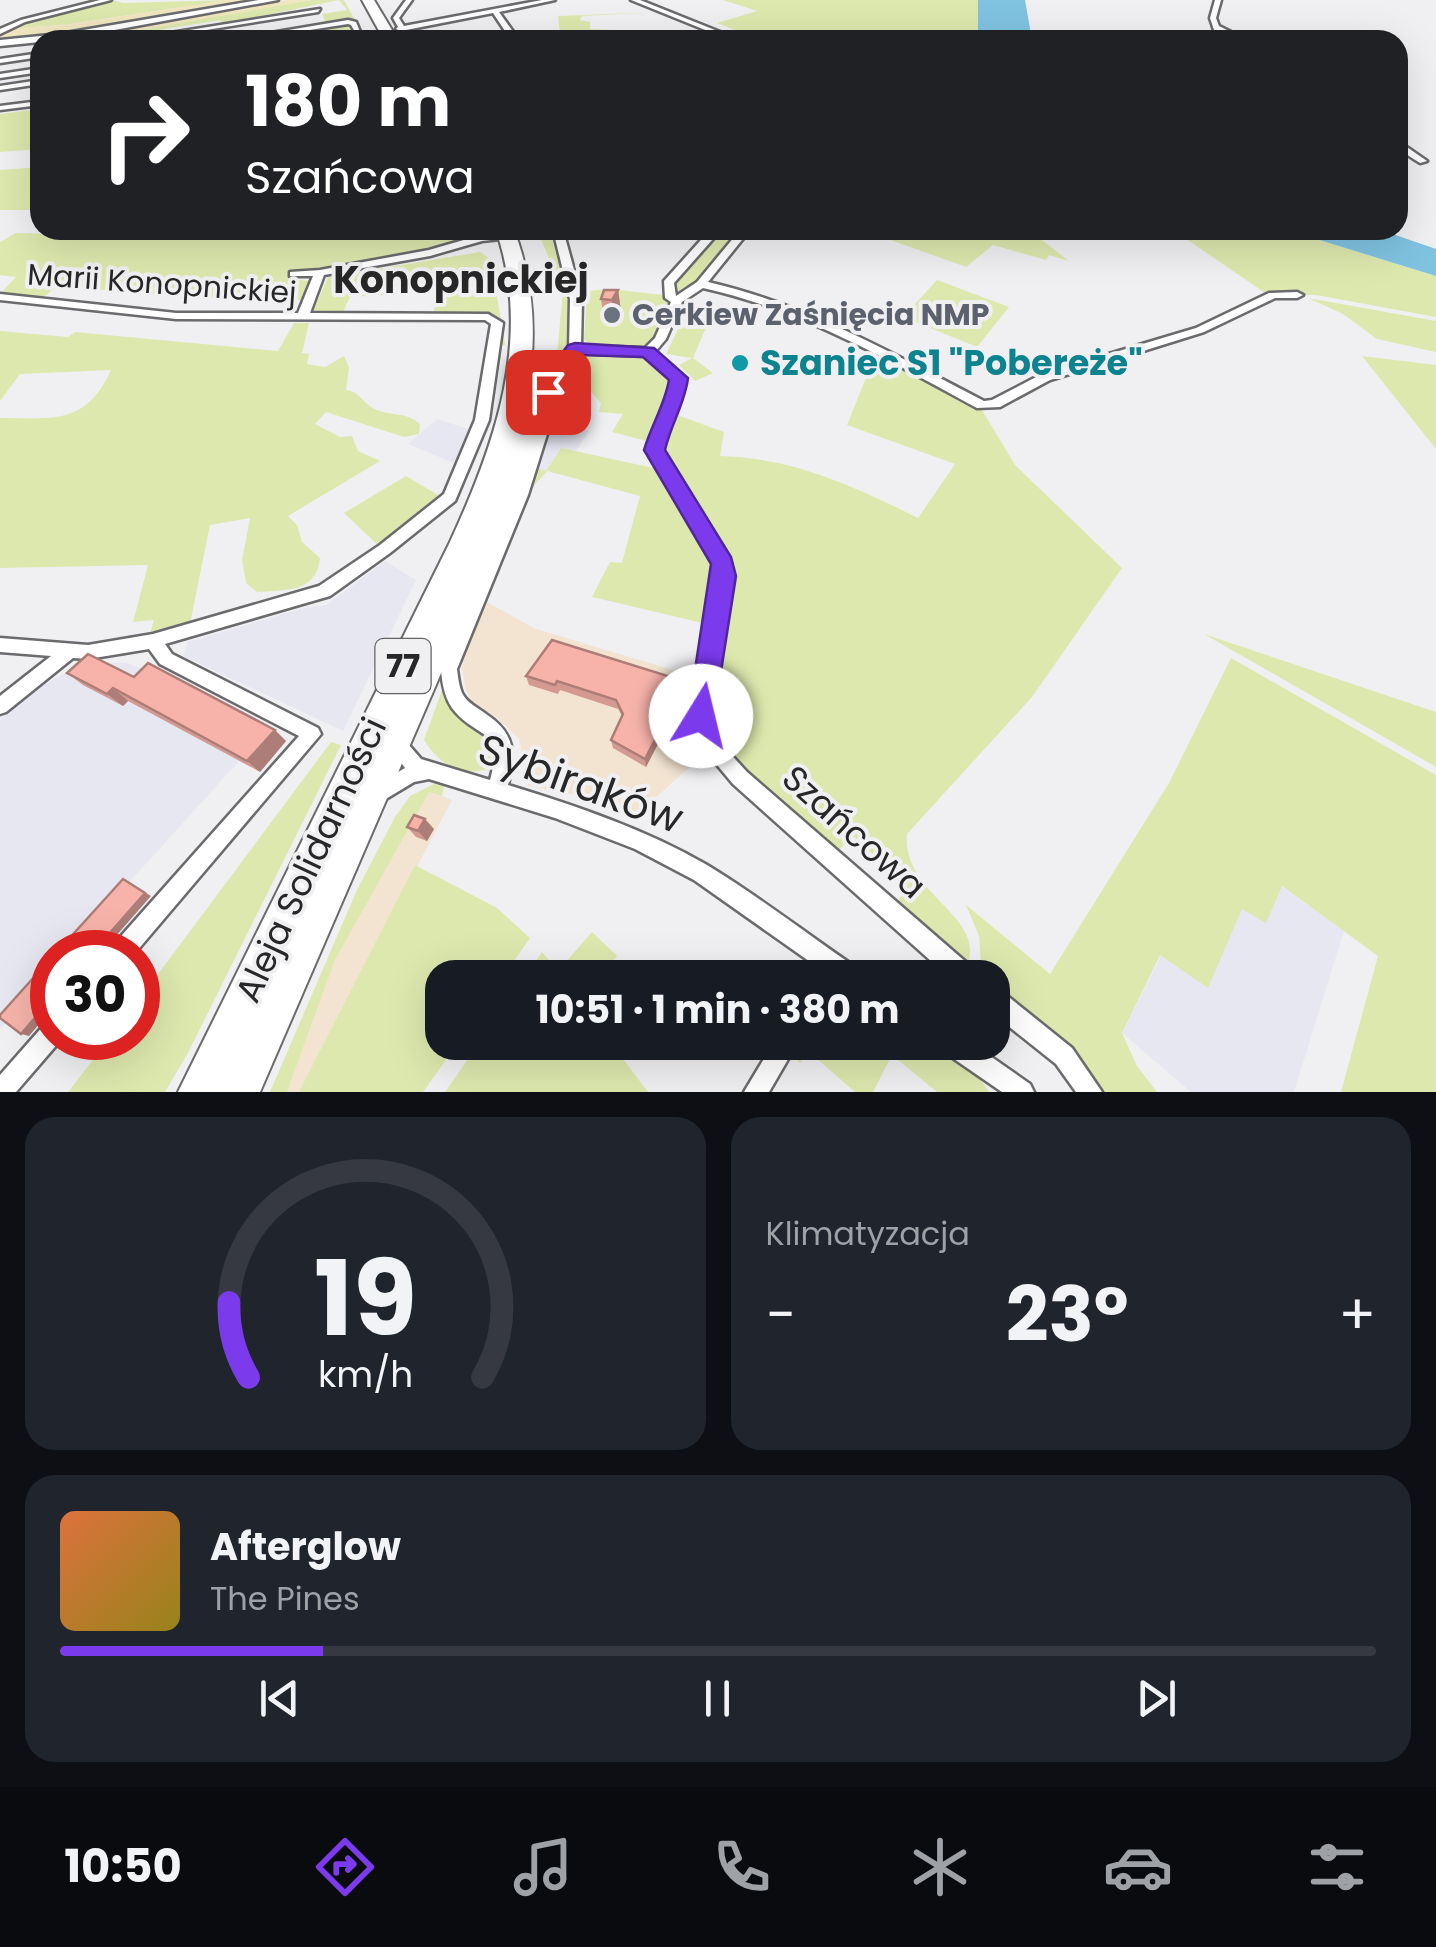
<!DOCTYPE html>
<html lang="pl">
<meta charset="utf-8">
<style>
:root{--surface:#171b24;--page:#20242c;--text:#f1f3f6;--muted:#9ea1a6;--line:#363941;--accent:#7c3aed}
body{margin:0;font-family:Poppins,sans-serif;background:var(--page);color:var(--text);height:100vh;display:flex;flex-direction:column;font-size:38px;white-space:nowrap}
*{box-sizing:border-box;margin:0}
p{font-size:32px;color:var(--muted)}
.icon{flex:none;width:55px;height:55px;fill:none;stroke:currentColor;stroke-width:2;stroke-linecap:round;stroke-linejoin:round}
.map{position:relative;height:1092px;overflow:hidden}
.sheet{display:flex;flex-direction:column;gap:25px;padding:25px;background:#0d0f14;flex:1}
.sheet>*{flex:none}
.guide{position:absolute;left:30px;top:30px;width:1378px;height:210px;border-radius:30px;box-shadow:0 10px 40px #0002;background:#202124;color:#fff;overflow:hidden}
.speed{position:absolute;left:30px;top:930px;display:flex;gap:20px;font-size:50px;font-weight:700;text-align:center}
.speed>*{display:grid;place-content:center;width:130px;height:130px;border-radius:50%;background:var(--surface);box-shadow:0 10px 40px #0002;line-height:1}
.speed .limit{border:15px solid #d22;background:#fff;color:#111}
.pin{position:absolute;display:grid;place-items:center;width:85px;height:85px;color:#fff;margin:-42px;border-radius:20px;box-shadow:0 5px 15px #0006}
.me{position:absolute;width:110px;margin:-55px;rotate:9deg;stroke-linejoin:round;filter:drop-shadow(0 0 8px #0008)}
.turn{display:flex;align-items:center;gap:35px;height:210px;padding:0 50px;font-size:45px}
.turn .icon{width:130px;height:130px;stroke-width:2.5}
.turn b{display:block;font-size:70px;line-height:85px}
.big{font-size:75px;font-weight:700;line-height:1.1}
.sheet .tile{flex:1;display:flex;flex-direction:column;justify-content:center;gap:15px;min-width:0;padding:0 35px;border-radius:30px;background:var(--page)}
.sheet .dial{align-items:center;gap:0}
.dial svg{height:260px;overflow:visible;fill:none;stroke:var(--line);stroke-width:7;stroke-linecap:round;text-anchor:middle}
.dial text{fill:var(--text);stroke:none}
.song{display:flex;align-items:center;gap:30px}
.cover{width:120px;height:120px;border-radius:15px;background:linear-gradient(135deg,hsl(20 70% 55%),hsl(50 70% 35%))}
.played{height:10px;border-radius:5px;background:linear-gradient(90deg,var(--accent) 20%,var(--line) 20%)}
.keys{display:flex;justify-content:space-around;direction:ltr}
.heat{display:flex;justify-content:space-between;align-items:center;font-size:55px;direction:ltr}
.sheet .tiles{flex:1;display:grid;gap:25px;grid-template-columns:1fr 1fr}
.tile:last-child{grid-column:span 2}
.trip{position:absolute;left:425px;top:960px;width:585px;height:100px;border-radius:30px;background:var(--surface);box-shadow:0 10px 40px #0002;font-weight:700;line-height:100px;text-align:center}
.dock{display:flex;height:160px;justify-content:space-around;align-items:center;background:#090b0e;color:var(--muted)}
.dock .icon{width:70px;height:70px}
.dock .active{color:var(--accent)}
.dock b{font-size:45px;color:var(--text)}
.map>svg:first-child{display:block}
</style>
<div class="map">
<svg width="1436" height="1092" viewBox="0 0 1436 1092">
<rect width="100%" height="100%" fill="#f0f0f3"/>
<!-- commercial -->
<g fill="#f2e4d1">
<path d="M485,601L536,629L700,678L692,717L706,752L652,801L638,822L572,794L528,786L519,739L500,720L475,706L466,690L462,668L467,642Z"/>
<path d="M429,791L452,800L299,1092H287L335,960Z"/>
</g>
<!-- built -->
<g fill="#e7e7f2">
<path d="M437,419L472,430L458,465L408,444Z"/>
<path d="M549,422L589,431L576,451L561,448L546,471L537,468Z"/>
<path d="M385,561L416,580L343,731L183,656L188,642L307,607L326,605Z"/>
<path d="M99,662L127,663L162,676L134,704L239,761L66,952H52V968L0,1029V719L29,692L64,674Z"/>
<path d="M1281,886L1344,931L1294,1092H1191L1122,1033L1161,955Z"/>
</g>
<!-- green -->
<g fill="#dde8ae">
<path d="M113,0L123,3L229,0L70,24L9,29Z"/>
<path d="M312,0H344L355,20L333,24H352L357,33L332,37L322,14L347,10L339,0L223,24L220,20L98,40H76Z"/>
<path d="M723,0H978V40H761L717,23L757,11Z"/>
<path d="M660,12L582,16L580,20L590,22V29L641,31L640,40H519L515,36L609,37L560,34L558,16Z"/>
<path d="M40,109V149L0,152V114Z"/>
<path d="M40,167V210H0V170Z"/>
<path d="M58,230H471C452,257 329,268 293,270L290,279L309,281L303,300L186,297L58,286L41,299L0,294L16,277L0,275V242L16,233L53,234Z"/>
<path d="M537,230H553C565,273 585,326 556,365L563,291Z"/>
<path d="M721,230H742L692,287L673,294L669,287Z"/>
<path d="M876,230H1029L1069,261L1049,255L1046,260L993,245L966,267L874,234Z"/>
<path d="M1173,230H1287L1436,276V317L1316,295H1268Z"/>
<path d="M480,252L499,265L497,296L505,345H498L500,321L495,315H433L438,292L350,297L341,316H311L328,277Z"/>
<path d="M937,280L1009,307L977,347L903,317Z"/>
<path d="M611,289L663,295L671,303C666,314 662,332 654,341C640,357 599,351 584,340L587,291Z"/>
<path d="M1308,298L1436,321V352L1377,339L1343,314Z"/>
<path d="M683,319L708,323L693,358L713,373L695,381L679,365L692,358L666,354Z"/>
<path d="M294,323H309L302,353L309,354L307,364L325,367L344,356L349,368L346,390C360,392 362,402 373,408C388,417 407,411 420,424L419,434L404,437L326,412L315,424L340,437L352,436L358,451L380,461L288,516L297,525L302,542L320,558C317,593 285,590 257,592L246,583L242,560L250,518L210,525L190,624L150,633L154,620L133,622L148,565L0,568V418C51,418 86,426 111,370L20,374L0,401V331L68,337L75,332L278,351Z"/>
<path d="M876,353L973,402L982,410L1015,465L1122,568L1032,697L907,834C902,897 990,915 966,969L894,909L906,886L853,836L832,857L716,741L705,715L728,581L658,448L669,412L724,432L720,456C793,458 853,486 918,518L955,464L847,425Z"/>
<path d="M597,354L650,359L673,379C668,402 654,419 650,442L612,432L623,414L599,412L601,403L586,386L562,380L575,359Z"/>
<path d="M1362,356L1436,365V449Z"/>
<path d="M561,448L663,470L718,569L711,625L592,597L610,562L622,563L640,496L547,471L529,491L537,468L546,471Z"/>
<path d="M406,476L438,495L380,547L344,513Z"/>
<path d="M1204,634L1436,712V767Z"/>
<path d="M1231,658L1436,775V1092H1341L1378,956L1282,886L1266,923L1242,909L1208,988L1160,955L1122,1033L1137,1066L1157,1092H1097L993,989L992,978L982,977L979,936L966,905L1050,974L1169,783Z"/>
<path d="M442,690C456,721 487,725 497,753L487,769C459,778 438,762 424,740Z"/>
<path d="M331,742L341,745L189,1051L165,1092H68L110,1038H138V1001Z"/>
<path d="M434,784L444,786L442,796L429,792L335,960L287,1092H270L357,890L395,817L410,796Z"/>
<path d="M415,865L497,908L530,938L503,977L442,978V1042L458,1043L423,1092H299Z"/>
<path d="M592,932L617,956L600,977H525L542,952L558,971Z"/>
<path d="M480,1042L611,1043L648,1092H445Z"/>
<path d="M799,1043H930L979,1078L989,1092H937L892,1055L873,1092H855L808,1051L800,1063L792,1054Z"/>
</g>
<!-- sand -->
<g fill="#f0e7c1">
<path d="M229,0H263L61,34L0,40V34L9,29L70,24Z"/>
<path d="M287,0H312L130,32L50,40Z"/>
</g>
<!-- water -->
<g fill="#7fc3e1">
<path d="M978,0H1025L1032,40H978Z"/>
<path d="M1287,230H1381L1436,249V276Z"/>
</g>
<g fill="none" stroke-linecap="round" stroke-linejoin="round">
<!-- street casing -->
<g stroke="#6b6b6e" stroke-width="5">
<g id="street">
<path d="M100,0H111L25,22L0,34V29L21,20Z"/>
<path d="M406,0H412L399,18L404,26L542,0H555L499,12L519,40H511L493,13L406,30L413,40H405L400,31L396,29L398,27L393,18Z"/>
<path d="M631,0H640L740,40H730Z"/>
<path d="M1215,0H1221L1216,18L1219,26L1247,40H1237L1222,32L1224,36L1220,40H1212L1216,36L1210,18Z"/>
<path d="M320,9L318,12L144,40H127Z"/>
<path d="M348,20L356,22L361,34L335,40H320L355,32L351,25L348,24L246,40H228Z"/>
<path d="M40,53V57L0,63V59Z"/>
<path d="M40,68V72L0,78V74Z"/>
<path d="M40,80V84L0,90V86Z"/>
<path d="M40,101V105L0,110V106Z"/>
<path d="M1398,142L1401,143L1427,161L1420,163L1398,149Z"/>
<path d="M553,230H563L582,299L581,346L645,348L655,338L671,302L665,298L664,281L710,230H721L674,283L676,296L697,282L740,230H750L708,282C808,305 894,354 984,401L992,400L1042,374L1196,328L1269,293L1297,292L1303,295L1297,298H1275L1204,332L1050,380L1000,407L977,408C889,360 802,310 703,288L682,302L666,339L655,352L684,378C683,404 666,425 661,450L731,563V593L710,716L725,748L747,772L975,970L978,978H950L733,784L713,760L692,716L715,593V564L647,450C652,425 670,405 672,379L645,356L578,353L555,385L548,431L528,495L457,669C458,677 459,686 462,693C467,703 478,708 486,714C516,734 515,753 508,785C576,806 645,829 707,865C760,897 809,936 860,970L863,978H833L694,880L635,849L555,818L429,779L414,782L379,803L372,801L370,794L372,787L405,768L387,743L390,737L396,735L402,737L421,759L490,780C505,726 476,740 452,708C444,696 442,683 441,669L514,495L534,431L543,385L569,349L570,299Z"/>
<path d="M524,231L528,232V236L482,241L430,256L324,275L310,313L488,314L503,323L489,420L455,501L390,553L330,596L165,644L172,654L318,728L321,734L136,952H112L114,944L299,736L160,664L149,649L88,659L73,658L6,712L0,714V696L51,656L0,652V638L88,645L153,634L319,586L380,545L444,494L475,420L491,324L485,320L176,319L0,300V294L176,313H298L313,276H290V272L320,270L429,250L481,235Z"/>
<path d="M992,987L1000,990L1072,1048L1102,1092H1076L1056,1064L992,1013Z"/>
<path d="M52,1022V1038H61L60,1041L16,1092H0V1075L44,1025Z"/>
<path d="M774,1042H798L769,1092H744Z"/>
<path d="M938,1042H970L1030,1084L1034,1092H1002L941,1050Z"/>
</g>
</g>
<!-- secondary casing -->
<g stroke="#6b6b6e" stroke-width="5">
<path id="secondary" d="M259,0H278L60,40L0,46V40L60,34Z"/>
</g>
<!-- highway casing -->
<g stroke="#6b6b6e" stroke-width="4">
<g id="highway">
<path d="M362,0H374L398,40H384Z"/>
<path d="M496,230H514C534,282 537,334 528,389L542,390L546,395L521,488L260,1092H178L449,544C495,445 533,338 496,230Z"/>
</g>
</g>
<!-- street -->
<use href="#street" fill="#fff" fill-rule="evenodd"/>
<!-- secondary -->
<use href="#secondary" fill="#fff" fill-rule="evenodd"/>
<!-- highway -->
<use href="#highway" fill="#fff" fill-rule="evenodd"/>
</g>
<!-- wall -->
<g fill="#d49a92">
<path d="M618,290L621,311L614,320L604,319L601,299Z"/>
<path d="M67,673L134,677L286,741L260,772L128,701L123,706L83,685Z"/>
<path d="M526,676L687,691L679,727L671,739L662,736L646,767L613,748L611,740L622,716L618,709L560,690L558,694L529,685Z"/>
<path d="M407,827L434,829L427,841L416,837Z"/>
</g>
<!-- shaded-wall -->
<g fill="#ad7d77">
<path d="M618,290L621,311L614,320L612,300Z"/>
<path d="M687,682V691L679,727L671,739L670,731Z"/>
<path d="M113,688L128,701L123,706L107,694Z"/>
<path d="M661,728L662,736L646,767L645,759Z"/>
<path d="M275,730L286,741L260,772L247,761Z"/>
<path d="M425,819L434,829L427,841L418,831Z"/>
<path d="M123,879L151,896L102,952H93Z"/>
<path d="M52,998V1009L29,1036L21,1034Z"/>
</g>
<!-- building -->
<g fill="#f7b3aa" stroke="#ad7d77" stroke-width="2.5">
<path d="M604,290H618L612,300L601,299Z"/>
<path d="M552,640L687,682L678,719L670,731L661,728L645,759L611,740L623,714L616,700L557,681L555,685L526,676Z"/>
<path d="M88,654L134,677L148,663L275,730L247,761L113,688L107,694L67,673Z"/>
<path d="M414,815L425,819L418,831L407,827Z"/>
<path d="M123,879L145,893L93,952H57Z"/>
<path d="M52,957V998L21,1034L0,1018V1015Z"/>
</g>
<!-- route -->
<path fill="#7c3aed" stroke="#51269a" stroke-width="2.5" d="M575,343L654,348L688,378C685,403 671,424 665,450L731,557L736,576L714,716L710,725L701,728L692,725L688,716L711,564L644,450C651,426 665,404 669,380L643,357L580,355L562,377L554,397H541L538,392L544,376L568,345Z"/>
<!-- markers -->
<circle fill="#6b7280" stroke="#f0f0f3" stroke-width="4" cx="612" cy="315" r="10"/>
<circle fill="#0f9aa8" stroke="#f0f0f3" stroke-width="4" cx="740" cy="363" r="10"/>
<g text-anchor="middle" stroke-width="8" stroke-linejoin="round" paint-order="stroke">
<!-- far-street labels -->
<g font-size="30" fill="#272728" stroke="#f0f0f3">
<text transform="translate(162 284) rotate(4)" y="10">Marii Konopnickiej</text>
</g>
<!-- far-worship labels -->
<g font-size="30" font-weight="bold" fill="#5b616d" stroke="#f0f0f3" text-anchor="start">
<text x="632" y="325">Cerkiew Zaśnięcia NMP</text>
</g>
<!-- shield labels -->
<rect fill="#f0f0f3" stroke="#636365" stroke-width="2.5" x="375.5" y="639" width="55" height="54" rx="8"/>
<g font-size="32" font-weight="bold" fill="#272728">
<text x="403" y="677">77</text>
</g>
<!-- culture labels -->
<g font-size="35" font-weight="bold" fill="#0d838f" stroke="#f0f0f3" text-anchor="start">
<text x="760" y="375">Szaniec S1 "Pobereże"</text>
</g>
<!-- street labels -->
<g font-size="35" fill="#272728" stroke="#f0f0f3">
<text transform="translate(854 832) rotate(42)" y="12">Szańcowa</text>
<text transform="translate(311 860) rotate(-65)" y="12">Aleja Solidarności</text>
</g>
<!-- far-district labels -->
<g font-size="38" font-weight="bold" fill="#272728" stroke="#f0f0f3">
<text x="461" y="293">Konopnickiej</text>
</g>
<!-- near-street labels -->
<g font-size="42" fill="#272728" stroke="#f0f0f3">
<text transform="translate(581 783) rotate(20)" y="15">Sybiraków</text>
</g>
</g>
</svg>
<div class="speed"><div class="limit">30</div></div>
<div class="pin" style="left:548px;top:392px;background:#d93025"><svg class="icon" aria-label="arrive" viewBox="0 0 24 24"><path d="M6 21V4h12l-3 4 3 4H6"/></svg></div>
<svg class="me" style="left:701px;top:716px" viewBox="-20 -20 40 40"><circle r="19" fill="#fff"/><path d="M0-13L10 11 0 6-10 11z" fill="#7c3aed"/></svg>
<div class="trip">10:51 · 1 min · 380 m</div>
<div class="guide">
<div class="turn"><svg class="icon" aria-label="right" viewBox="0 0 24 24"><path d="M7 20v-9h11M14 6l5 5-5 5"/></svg><div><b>180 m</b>Szańcowa</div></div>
</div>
</div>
<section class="sheet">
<div class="tiles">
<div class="tile dial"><svg viewBox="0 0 100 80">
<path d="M14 69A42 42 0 1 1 86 69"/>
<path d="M14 69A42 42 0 0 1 8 46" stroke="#7c3aed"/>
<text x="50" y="56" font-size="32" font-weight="700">19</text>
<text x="50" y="72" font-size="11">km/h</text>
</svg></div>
<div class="tile"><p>Klimatyzacja</p>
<div class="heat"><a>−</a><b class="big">23°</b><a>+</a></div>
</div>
<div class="tile">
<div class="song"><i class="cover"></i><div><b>Afterglow</b><p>The Pines</p></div></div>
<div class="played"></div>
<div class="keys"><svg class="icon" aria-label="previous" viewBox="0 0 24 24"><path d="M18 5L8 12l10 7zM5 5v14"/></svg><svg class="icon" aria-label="pause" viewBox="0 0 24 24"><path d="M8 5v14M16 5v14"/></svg><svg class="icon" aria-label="next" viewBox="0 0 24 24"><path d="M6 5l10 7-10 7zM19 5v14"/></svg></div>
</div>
</div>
</section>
<nav class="dock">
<b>10:50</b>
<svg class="icon active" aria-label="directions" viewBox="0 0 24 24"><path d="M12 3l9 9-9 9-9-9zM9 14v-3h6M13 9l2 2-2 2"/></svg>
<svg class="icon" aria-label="music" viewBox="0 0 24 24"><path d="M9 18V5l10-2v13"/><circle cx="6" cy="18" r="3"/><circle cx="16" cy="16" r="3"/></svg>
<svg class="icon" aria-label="phone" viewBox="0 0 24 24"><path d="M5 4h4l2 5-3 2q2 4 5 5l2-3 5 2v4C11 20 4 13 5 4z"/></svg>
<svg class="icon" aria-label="climate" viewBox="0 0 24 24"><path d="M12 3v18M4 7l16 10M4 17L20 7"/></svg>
<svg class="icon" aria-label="car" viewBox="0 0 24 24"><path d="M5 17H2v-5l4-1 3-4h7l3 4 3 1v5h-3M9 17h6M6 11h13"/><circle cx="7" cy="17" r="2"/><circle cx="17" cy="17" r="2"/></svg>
<svg class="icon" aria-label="filters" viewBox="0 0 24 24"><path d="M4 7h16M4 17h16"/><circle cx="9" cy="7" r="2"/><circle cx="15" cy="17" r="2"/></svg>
</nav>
